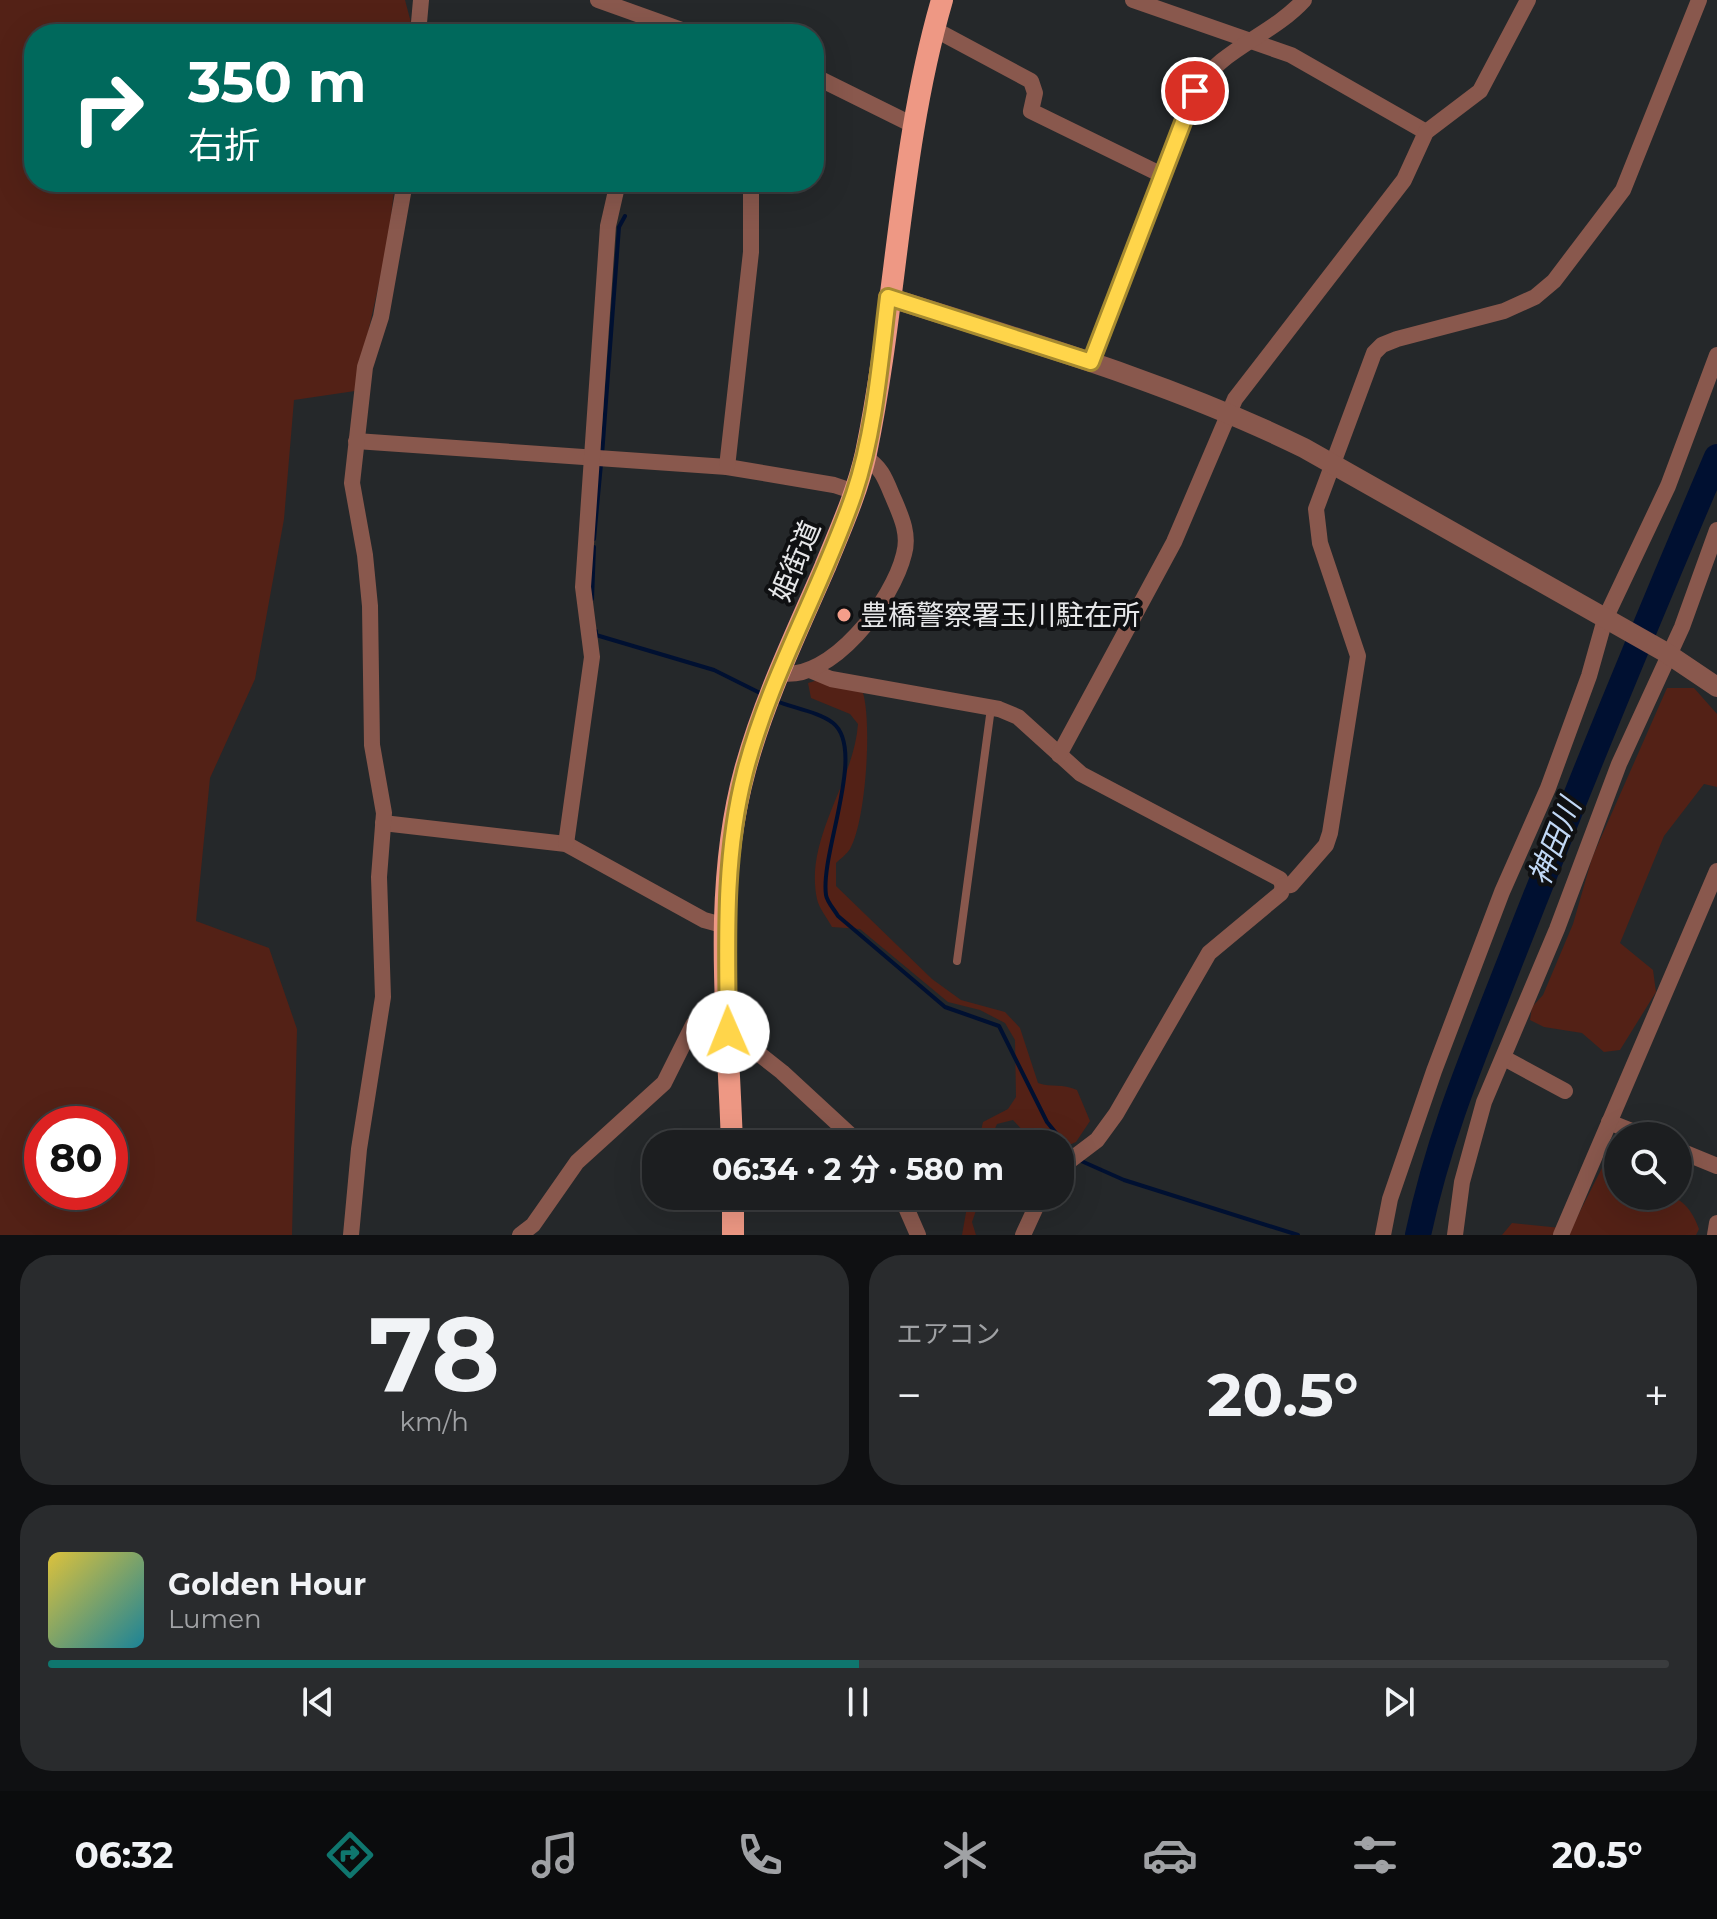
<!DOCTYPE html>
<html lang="ja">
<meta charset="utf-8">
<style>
:root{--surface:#1c1e20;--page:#292b2d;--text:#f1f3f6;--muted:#a0a2a5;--line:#3a3c3e;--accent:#0f766e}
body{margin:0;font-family:Montserrat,"Noto Sans JP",sans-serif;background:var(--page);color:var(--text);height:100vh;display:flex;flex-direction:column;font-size:30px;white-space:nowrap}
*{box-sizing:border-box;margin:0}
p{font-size:26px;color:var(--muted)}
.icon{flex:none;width:44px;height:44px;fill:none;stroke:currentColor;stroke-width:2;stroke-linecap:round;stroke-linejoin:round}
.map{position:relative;height:1235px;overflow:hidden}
.details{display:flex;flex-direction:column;gap:20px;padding:20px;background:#0f1012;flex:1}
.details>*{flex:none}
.guide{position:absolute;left:24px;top:24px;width:800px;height:168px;border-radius:32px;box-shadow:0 8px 32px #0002,0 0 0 2px var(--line);background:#00695c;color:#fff;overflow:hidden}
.buttons{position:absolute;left:1604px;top:1122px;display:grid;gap:16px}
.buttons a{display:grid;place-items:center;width:88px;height:88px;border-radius:50%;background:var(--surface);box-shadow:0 8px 32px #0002,0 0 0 2px var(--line);font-size:40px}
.speed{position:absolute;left:24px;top:1106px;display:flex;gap:16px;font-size:40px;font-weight:700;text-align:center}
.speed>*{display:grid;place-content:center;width:104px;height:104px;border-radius:50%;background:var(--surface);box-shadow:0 8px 32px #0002,0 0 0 2px var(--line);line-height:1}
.speed .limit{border:12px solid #d22;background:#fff;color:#111}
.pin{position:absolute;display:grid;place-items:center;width:68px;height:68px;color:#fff;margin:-34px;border:4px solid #fff;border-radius:50%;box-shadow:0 2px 8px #0007}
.me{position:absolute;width:88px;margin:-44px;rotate:359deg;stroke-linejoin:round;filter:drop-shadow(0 0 6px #0008)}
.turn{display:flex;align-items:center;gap:28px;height:168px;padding:0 32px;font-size:36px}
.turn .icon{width:104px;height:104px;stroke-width:2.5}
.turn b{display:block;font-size:56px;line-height:68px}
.big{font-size:60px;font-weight:700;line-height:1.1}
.details .tile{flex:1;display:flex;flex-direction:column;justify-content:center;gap:12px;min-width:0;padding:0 28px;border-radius:32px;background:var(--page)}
.details .dial{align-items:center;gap:0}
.dial b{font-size:104px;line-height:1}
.song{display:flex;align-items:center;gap:24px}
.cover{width:96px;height:96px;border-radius:12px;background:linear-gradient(135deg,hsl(50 70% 55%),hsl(190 70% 35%))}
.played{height:8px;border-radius:4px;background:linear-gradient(90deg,var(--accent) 50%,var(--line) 50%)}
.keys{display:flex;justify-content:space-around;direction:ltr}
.heat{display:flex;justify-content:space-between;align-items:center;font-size:44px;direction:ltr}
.details .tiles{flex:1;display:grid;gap:20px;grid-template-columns:1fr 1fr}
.tile:last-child{grid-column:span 2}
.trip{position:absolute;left:642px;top:1130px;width:432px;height:80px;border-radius:32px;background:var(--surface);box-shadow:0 8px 32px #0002,0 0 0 2px var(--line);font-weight:700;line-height:80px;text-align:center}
.tab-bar{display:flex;height:128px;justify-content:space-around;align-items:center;background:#0b0c0d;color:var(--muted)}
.tab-bar .icon{width:56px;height:56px}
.tab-bar .selected{color:var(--accent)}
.tab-bar b{font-size:36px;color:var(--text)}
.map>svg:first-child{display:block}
</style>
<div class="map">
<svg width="1717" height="1235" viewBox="0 0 1717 1235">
<rect width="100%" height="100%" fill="#25282a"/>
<!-- green -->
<g fill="#532116" fill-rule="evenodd">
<path d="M0,0H405L414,34H34V182H395L388,243L355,391L294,400L284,519L255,679L210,778L196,921L269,948L297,1029L292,1235H0ZM42,1124H110V1192H42Z"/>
<path d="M818,680L863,693C872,723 866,821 850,849C847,854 840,859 836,863V886L932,979L961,1000L1005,1012L1020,1028L1038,1083C1052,1088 1062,1083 1077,1090L1090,1121L1076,1142L1060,1149V1144H1035L1013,1120L997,1124L988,1144H978L983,1122L1008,1109L1016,1097L1015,1040L1005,1023L980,1010L948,1002L860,929L832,927C827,918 819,908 817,899C804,839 854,782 858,724L850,714L811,698L808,683Z"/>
<path d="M1667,688H1694L1717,714V787L1704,784L1664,836L1620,943L1653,970L1656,992L1620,1050L1604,1052L1582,1033L1544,1027L1530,1020L1532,1007L1543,995L1573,924L1592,858Z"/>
<path d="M1603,1166L1618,1171V1196C1658,1196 1683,1185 1699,1229L1696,1235H1502L1512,1223L1571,1229Z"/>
<path d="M964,1196H981L972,1222L976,1235H962L967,1207Z"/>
</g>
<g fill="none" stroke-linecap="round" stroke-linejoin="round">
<!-- stream -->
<g stroke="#001031" stroke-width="4">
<path d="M602,455L619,227L625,216"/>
<path d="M594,539L601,464"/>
<path d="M592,599L594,547"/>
<path d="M596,631V635L714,670L764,695"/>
<path d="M776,701C793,708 819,712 833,723C867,750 820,853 826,895C827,902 834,909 838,916L945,1007L999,1026L1047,1122L1073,1154"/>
<path d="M1079,1160L1124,1180L1298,1235"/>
</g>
<!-- river -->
<path stroke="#001031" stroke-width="26" d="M1418,1235C1440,1131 1477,1047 1515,949C1580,784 1647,620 1717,457"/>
<!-- service -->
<path stroke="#89584d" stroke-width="8" d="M957,961L991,708"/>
<!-- minor -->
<g stroke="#89584d" stroke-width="16">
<path d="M598,0L693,34"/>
<path d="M1133,0L1291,55L1426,132"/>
<path d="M934,29L1031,81L1035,93L1031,111L1162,175"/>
<path d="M418,34L421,0"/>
<path d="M814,76L913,125"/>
<path d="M1091,362L1195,91C1220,49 1271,36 1304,0"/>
<path d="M356,441L727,467L834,485L855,492"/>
<path d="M727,467L751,252V182"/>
<path d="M812,671L831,679L999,709L1018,717L1081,774L1280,879L1283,886"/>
<path d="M779,673C831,683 893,600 904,554C910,533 900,514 892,495C885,478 881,467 865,457"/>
<path d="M1059,755L1174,542L1235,399L1404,180L1426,132L1480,91L1528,0"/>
<path d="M383,823L566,844L704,920L726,926"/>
<path d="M566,844L592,657L583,587L608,226L618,182"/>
<path d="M1504,1058L1565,1091"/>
<path d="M1609,1122L1644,1136"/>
<path d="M1678,1150L1717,1166"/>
<path d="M1060,1168L1097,1140L1116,1114L1209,953L1281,893L1283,886L1291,885L1326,845L1330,833L1358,656L1320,543L1316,509L1374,353L1382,345L1397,339L1504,311L1535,297L1554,281L1623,190L1699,0"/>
<path d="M901,1196L918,1235"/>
<path d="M351,1235L359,1149L383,997L379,877L384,813L372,745L370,606L365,555L352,483L365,367L381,317L405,182"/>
<path d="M520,1235L533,1225L577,1162L664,1083L693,1025L721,1024L782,1072L860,1144"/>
<path d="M1023,1235L1041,1196"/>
<path d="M1383,1235L1390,1199L1434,1071L1502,892L1548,788L1589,676L1605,619L1668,486L1717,355"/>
<path d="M1455,1235L1462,1182L1484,1102L1557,929L1619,764L1682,627L1717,530"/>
<path d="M1561,1235L1717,871"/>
<path d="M1715,1235L1717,1223"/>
</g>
<!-- tertiary -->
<path stroke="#89584d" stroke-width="20" d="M888,297C1029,342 1172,383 1304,448L1665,652L1717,687"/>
<!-- trunk -->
<g stroke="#ee9884" stroke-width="22">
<path d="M732,1144C728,1022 712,890 745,770C764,700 796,634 825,567C840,530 857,493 866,453C897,303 899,148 942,0"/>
<path d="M733,1235V1196"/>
</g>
</g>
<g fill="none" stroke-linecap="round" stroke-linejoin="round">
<!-- route casing -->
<g stroke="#a68a30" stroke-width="20">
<path id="route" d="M728,1032C727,945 723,857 745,772C770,675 822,588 854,494C875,431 880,362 888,297L1091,362L1195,91"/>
</g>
<!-- route -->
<use href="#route" stroke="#ffd54a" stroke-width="14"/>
</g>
<!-- markers -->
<circle fill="#f49e8a" stroke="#0f1012" stroke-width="3" cx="844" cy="615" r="8"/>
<g text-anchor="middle" stroke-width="8" stroke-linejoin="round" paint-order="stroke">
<!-- street labels -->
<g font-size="28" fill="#e6e7e9" stroke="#0f1012">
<text transform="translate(795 561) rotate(-67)" y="10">姫街道</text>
</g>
<!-- poi labels -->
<g font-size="28" fill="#e6e7e9" stroke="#0f1012" text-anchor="start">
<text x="860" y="625">豊橋警察署玉川駐在所</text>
</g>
<!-- water labels -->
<g font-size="30" font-style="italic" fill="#c1d8f6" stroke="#0f1012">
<text transform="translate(1555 842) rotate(-68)" y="10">神田川</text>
</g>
</g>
</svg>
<div class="buttons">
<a><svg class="icon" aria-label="search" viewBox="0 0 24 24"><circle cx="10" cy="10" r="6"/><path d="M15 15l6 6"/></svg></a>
</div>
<div class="speed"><div class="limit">80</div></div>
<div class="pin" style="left:1195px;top:91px;background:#d93025"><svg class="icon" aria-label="arrive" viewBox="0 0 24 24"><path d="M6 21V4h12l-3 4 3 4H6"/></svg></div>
<svg class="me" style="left:728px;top:1032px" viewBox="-20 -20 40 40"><circle r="19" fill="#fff"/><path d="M0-13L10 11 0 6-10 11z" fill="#ffd54a"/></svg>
<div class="trip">06:34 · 2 分 · 580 m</div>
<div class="guide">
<div class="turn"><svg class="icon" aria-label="right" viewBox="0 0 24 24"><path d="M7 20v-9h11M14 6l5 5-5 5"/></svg><div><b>350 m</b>右折</div></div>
</div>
</div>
<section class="details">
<div class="tiles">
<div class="tile dial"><b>78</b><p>km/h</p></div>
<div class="tile"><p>エアコン</p>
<div class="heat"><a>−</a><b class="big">20.5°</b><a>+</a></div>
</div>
<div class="tile">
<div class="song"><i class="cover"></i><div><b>Golden Hour</b><p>Lumen</p></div></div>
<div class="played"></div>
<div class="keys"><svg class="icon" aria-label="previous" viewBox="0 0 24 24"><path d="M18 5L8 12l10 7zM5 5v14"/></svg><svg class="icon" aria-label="pause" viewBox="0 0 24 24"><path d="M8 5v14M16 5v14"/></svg><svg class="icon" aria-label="next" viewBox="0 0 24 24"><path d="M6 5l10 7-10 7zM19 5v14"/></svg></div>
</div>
</div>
</section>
<nav class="tab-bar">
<b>06:32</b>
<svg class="icon selected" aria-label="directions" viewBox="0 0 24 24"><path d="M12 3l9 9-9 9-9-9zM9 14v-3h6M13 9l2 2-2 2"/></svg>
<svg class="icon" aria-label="music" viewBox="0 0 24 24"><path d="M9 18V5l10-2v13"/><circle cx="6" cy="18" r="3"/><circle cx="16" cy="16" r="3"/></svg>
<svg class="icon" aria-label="phone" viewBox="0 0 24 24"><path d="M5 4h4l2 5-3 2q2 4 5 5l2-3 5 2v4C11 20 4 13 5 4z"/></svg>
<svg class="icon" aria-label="climate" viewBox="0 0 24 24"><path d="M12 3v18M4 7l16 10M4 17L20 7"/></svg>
<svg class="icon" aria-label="car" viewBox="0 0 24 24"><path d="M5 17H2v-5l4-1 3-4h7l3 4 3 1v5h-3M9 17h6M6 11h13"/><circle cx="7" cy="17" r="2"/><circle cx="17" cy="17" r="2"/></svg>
<svg class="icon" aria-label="filters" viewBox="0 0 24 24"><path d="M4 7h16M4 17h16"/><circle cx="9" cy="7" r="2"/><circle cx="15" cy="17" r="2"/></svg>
<b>20.5°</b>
</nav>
